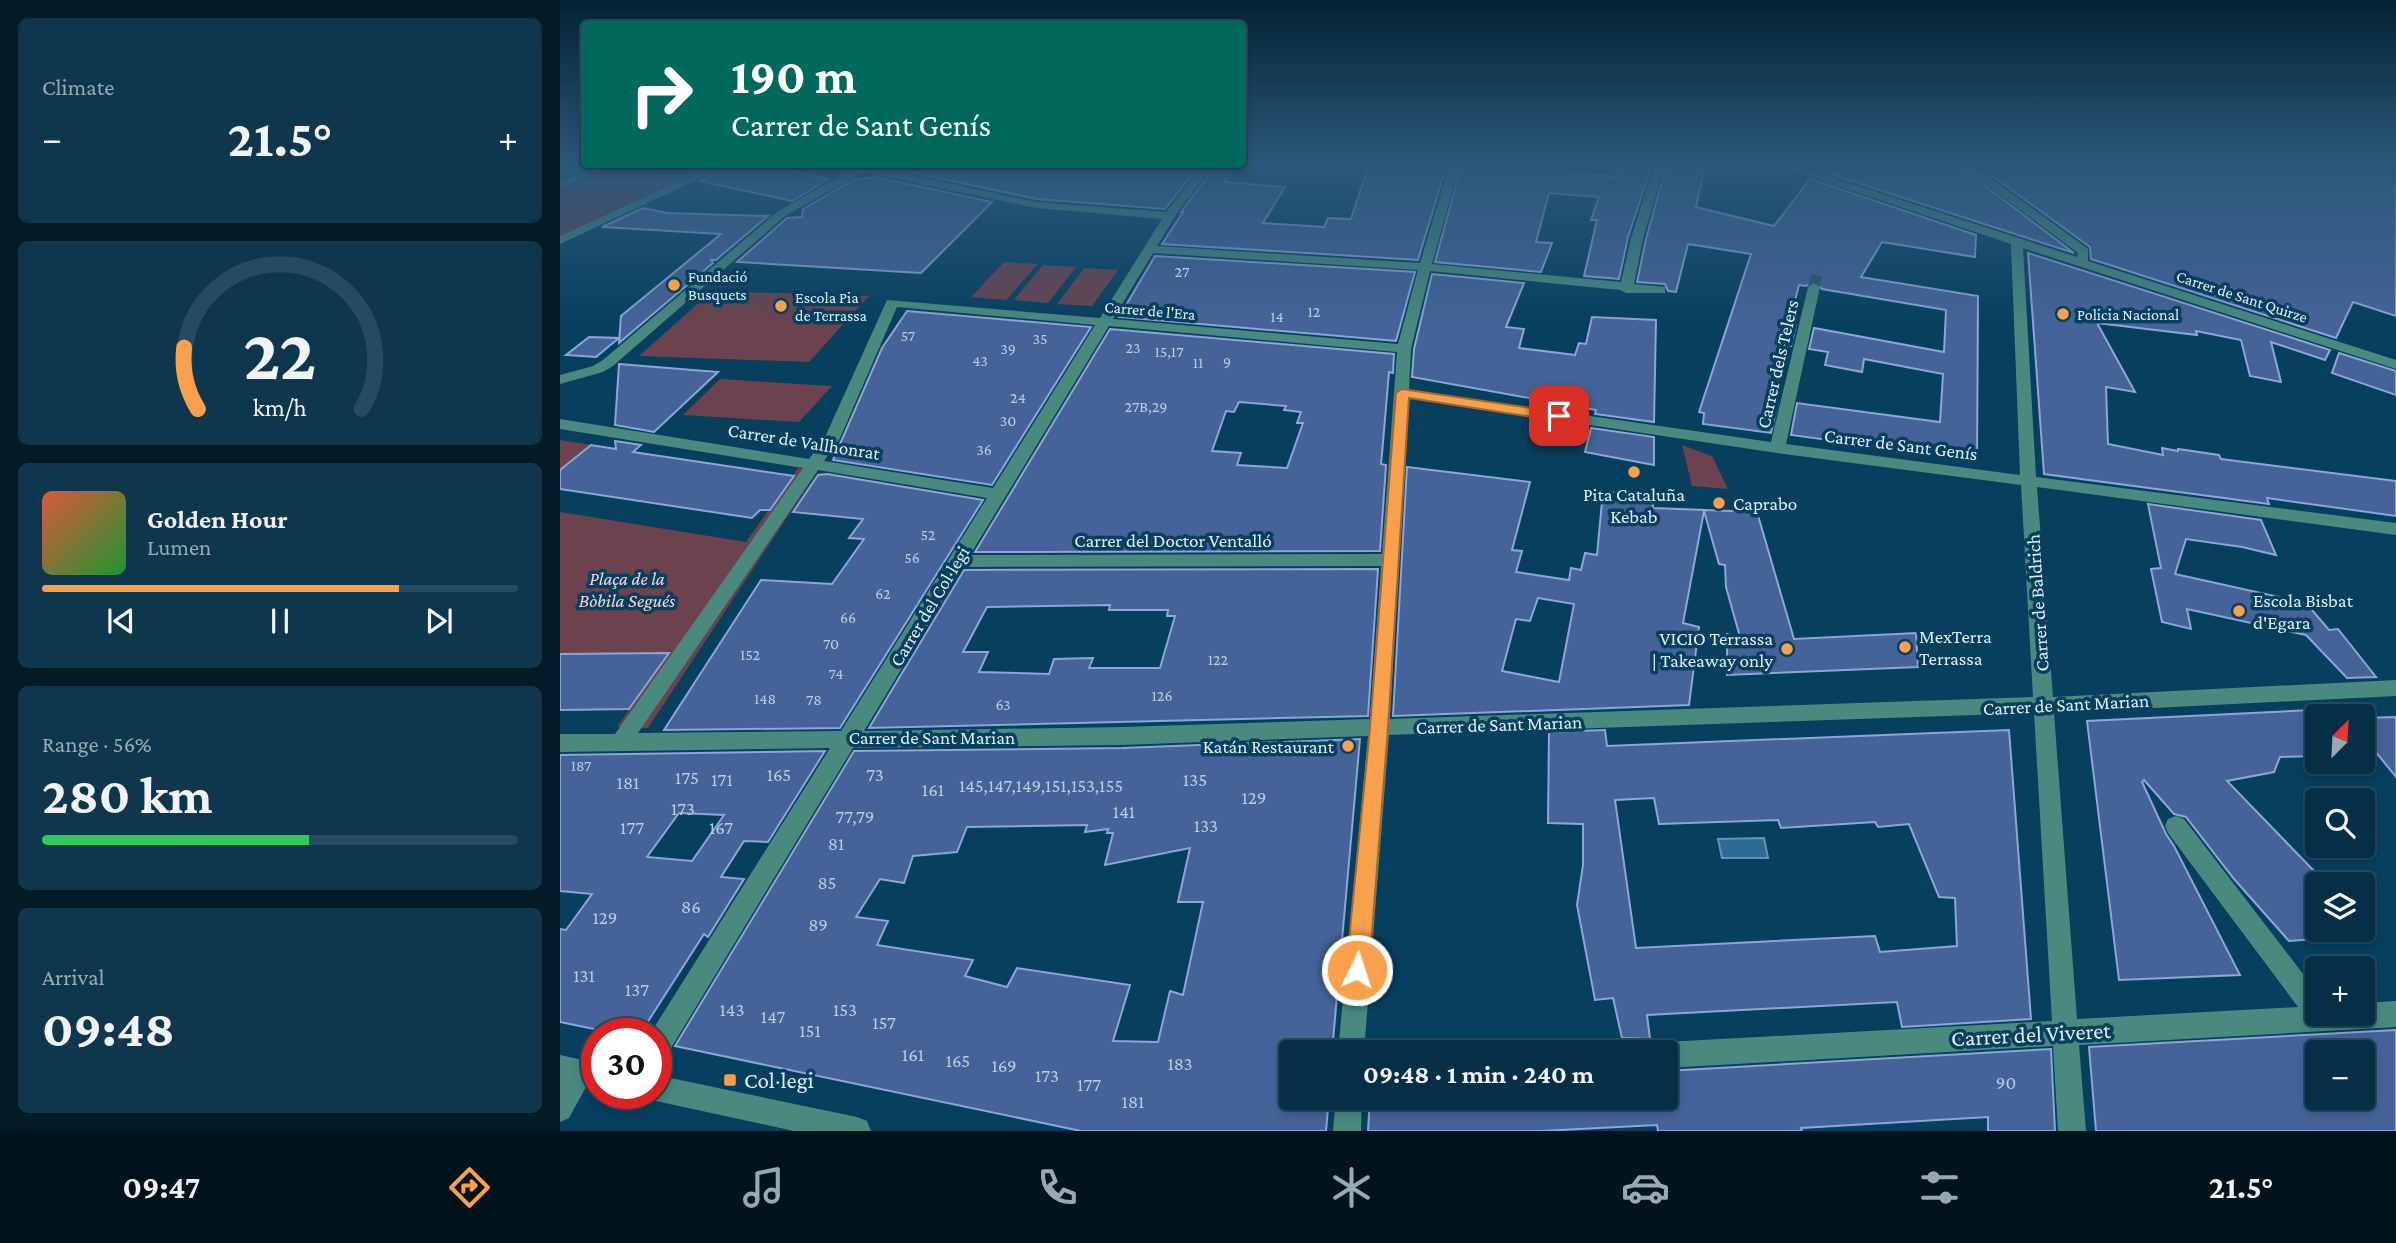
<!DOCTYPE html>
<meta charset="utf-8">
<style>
:root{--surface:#052f47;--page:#0e374e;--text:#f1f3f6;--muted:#97a9b4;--line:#264a60;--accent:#f9a04c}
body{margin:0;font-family:"Crimson Pro",serif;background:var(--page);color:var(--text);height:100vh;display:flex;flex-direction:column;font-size:26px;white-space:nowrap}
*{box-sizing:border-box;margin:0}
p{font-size:23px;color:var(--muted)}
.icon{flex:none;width:38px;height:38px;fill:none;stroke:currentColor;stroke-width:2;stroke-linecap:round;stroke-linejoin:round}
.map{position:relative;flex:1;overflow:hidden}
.sheet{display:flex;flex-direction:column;gap:18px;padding:18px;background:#031a27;width:560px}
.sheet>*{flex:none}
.guide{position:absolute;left:21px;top:21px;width:665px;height:147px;border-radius:7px;box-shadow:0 4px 10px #0003,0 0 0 2px var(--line);background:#00695c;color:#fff;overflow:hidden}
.needle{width:46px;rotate:24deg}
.controls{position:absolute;left:1745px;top:704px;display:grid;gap:14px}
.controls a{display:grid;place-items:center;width:70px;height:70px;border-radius:7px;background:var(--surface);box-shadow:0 4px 10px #0003,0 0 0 2px var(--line);font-size:35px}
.speed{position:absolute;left:21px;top:1018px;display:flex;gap:14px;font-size:35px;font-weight:700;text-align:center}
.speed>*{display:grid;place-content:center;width:91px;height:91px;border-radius:50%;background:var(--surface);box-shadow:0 4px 10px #0003,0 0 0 2px var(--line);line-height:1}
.speed .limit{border:10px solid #d22;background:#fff;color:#111}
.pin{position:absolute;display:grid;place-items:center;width:60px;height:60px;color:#fff;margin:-30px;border-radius:14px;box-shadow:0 4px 10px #0006}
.me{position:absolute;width:77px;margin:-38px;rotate:4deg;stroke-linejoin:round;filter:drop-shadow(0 0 5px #0008)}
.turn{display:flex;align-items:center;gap:24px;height:147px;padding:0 35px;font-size:32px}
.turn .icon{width:91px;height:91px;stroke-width:2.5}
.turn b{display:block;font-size:49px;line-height:60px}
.big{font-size:52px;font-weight:700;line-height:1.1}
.sheet .tile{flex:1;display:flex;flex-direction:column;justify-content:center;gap:10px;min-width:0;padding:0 24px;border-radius:10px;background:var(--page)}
.sheet .dial{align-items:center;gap:0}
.dial svg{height:182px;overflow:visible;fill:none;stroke:var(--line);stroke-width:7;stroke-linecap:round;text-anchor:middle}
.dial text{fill:var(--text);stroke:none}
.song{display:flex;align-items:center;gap:21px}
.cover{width:84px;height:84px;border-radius:10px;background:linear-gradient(135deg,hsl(10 70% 55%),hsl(130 70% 35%))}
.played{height:7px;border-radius:4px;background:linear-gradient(90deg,var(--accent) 75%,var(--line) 75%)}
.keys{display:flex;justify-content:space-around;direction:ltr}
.heat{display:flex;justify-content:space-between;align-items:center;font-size:38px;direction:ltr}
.charge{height:10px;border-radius:5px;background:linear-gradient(90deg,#34c759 56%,var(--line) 0)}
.trip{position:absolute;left:719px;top:1040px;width:399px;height:70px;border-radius:7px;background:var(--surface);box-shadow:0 4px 10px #0003,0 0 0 2px var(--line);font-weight:700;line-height:70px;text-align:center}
.dock{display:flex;height:112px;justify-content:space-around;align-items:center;background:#02131c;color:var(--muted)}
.dock .icon{width:49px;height:49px}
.dock .active{color:var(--accent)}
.dock b{font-size:32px;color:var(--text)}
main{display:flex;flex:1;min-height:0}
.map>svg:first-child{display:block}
</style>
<main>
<section class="sheet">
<div class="tile"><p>Climate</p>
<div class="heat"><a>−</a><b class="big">21.5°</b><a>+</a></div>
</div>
<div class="tile dial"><svg viewBox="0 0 100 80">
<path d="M14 69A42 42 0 1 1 86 69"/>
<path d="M14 69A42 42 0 0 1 8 42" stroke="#f9a04c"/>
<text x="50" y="56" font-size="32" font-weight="700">22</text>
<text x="50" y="72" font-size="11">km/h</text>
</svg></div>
<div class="tile">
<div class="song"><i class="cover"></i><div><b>Golden Hour</b><p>Lumen</p></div></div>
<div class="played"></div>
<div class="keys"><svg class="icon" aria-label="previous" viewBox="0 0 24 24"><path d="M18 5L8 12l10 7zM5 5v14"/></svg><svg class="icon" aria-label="pause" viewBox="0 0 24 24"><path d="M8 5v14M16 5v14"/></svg><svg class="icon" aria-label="next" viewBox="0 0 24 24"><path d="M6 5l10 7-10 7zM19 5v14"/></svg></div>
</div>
<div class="tile"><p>Range · 56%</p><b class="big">280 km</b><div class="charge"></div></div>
<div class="tile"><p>Arrival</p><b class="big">09:48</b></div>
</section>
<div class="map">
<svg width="1836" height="1131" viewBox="0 0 1836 1131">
<rect width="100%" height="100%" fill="#073f5f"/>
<!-- green -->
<g fill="#6b424d">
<path d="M56,167H146L0,236V189Z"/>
<path d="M444,262L478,264L446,300L411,297Z"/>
<path d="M483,265L516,267L488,303L454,300Z"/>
<path d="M524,268L558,270L532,306L497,304Z"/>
<path d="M152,291L309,296L249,362L79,356Z"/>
<path d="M160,379L272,386L239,422L123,415Z"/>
<path d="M0,440L31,445L0,470Z"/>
<path d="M1122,445L1152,456L1168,489L1132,486Z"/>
<path d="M238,468L257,472L88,728L57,727L109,653L0,654V512L186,542Z"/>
</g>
<!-- water -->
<path fill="#2d6b95" stroke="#6293b4" stroke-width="2" d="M1204,838L1208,858H1162L1158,839Z"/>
<!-- building -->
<g fill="#456398" stroke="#8ba6d7" stroke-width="2" fill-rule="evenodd">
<path d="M167,167H212L269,179L232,201L140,181Z"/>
<path d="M327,167H638L605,209L476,199Z"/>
<path d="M655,167H676L664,182L725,187L703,223L764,227L768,218L791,219L808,167H886L858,260L602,244L623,212H621Z"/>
<path d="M901,167H968L1056,177L1060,167H1091L1068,237L1059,279L1024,276L1037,220H1031L1039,197L989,193L976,242L992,243L981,272L875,262Z"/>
<path d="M1106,167H1145L1136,207L1214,226L1250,179L1416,235L1415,257L1322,242L1301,277L1418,296L1417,460L1231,435L1237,403L1380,422L1383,374L1304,359L1302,372L1265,365L1268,352L1249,349L1254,328L1384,352L1386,310L1262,289L1255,281L1246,286L1239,285L1229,324L1236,325L1231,346L1224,344L1210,400L1218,401L1211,433L1143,424L1144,413L1139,412L1191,254L1128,244L1116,292L1108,291L1105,284L1077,282L1086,239Z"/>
<path d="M1259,167H1400L1514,253L1257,170Z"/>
<path d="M1420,167H1557L1610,171V167H1836V316L1793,302L1776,338L1531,259L1530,247Z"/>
<path d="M315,177L432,202L361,273L177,262L227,218L242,217L243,209L293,180Z"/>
<path d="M83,208L107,213L208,216L156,260H151L153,263L59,343L61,316L161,234L42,227Z"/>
<path d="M1468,253L1770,350L1765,360L1711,342L1721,382L1690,376L1681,340L1636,331L1637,335L1537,323L1575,392L1546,387L1548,444L1603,455L1602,448L1618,451V449L1659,455L1661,459L1836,481V516L1707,498L1709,504L1484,474Z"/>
<path d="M595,256L855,272L836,341L559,317Z"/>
<path d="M872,274L964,283L946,327L964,329L959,348L1015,355L1019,343L1026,344L1032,317L1096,320L1094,422L1035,414L1036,410L852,377L854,349Z"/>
<path d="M347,311L531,327L432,485L273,460L322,348Z"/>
<path d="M550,329L834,354L833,373L829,372L822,454L821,464L826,465L820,551L415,552ZM679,402L726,406L724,410L741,412L737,423H743L727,468L677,465L681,453L652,451L666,411L674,412Z"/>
<path d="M29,337L59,338L36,357L6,355Z"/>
<path d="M1779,353L1836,371V395L1772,373Z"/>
<path d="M59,364L158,372L94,432L55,425Z"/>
<path d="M1031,428L1094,437V465L1025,452Z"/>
<path d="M55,441L81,445L73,452L234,476L210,510H200L192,518L0,489V470L31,445L56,449Z"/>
<path d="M847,467L970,482L952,550L962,551L956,572L1009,580L1011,568L1021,570L1025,553L1037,555L1043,491L1093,497V508L1197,512L1234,639L1356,633L1358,667L1167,675V634L1180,637L1166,587L1165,565L1159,564L1144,511L1123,623L1139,627L1129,705L833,716ZM978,598L1014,604L999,682L942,671L956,619L970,621Z"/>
<path d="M267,474L423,500L280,728L104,730L201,580L272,584L304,539L289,538L303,519L233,512L258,475Z"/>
<path d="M1588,504L1701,520L1716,555L1682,547L1626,539L1615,574L1746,603L1769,630L1778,629L1816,677L1787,678L1746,635L1627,609L1631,629L1602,622L1591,569L1601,568Z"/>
<path d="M818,569L808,716L309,728L404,570ZM550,605L549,610H608L607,616H615L600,668H529L533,658L494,659L489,674L419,672L428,652H403L427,607Z"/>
<path d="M109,653L69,709L0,710V654Z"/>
<path d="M1751,710L1757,719V756L1720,757L1714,772L1667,781L1757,874V939L1729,941L1674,879L1626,817L1614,814L1584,780L1582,782L1606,834L1614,846L1680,975L1559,980L1527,721Z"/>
<path d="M1836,717V777L1802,735V718Z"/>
<path d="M1045,730L1047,746L1449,730L1471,1019L1342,1027L1337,1002L1087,1015L1090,1039L1062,1038L1053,998L1035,1000L1017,905L1023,865V824L988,823L989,732ZM1094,798L1099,824L1218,820L1221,828L1315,822L1318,827L1349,824L1379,897L1395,898L1397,946L1320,952L1315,936L1076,948L1055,800Z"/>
<path d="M800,739L772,1052H732V1097H769L766,1131H521L115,1046L294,751L562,748ZM527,825L525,832L548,829L547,833H553L545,865L630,848L618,902H643L623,995L610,991L598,1042L553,1041L570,985L457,968L447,987L405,976L413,960L317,945L328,921L296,917L320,879L344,883L353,856L397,852L407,827Z"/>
<path d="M265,751L208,842L184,841L161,877L184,879L148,937L144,934L80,1034H58L0,1022V929L6,930L32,894L0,891V755ZM119,813L164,815L132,861L87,857Z"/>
<path d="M1836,1030V1131H1536L1529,1047ZM1757,1052H1802V1097H1757Z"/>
<path d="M1491,1049L1495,1131H1428V1117L1241,1128L1242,1131H1098L1097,1125L981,1131H808L810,1097H1106V1071Z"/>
</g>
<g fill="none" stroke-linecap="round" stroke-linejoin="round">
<!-- minor-tunnel -->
<path stroke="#275976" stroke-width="12" stroke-dasharray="12 6" stroke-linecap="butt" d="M1254,287L1258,269"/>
<!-- minor -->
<g fill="#49897e" fill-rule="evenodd">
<path d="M16,167L15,169L0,175V168Z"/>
<path d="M35,167H51L0,188V181Z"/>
<path d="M149,167H164L0,244V236Z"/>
<path d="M290,167H312L476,202L606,212L642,167H653L619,210L597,246L860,263L889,167H899L872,264L1061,282L1071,238L1094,167H1104L1083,238L1074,284L1105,287V293H1066L1060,290L870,271L851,349L849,390L1211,442L1248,287L1254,283L1260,287L1226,444L1460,475L1451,244L1222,167H1239L1517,257L1518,253L1403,167H1415L1528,249V261L1836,360V369L1463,248L1476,477L1836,523V535L1477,487L1493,697L1836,680V696L1494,713L1517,1019L1738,1007L1608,833L1605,826L1608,819L1616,816L1624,819L1757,992V1013H1802V1003L1836,1001V1027L1519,1045L1526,1131H1498L1493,1046L1106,1068V1052H1094L1097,1046L1106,1042L1492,1021L1474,713L829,735L804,1052H778L808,736L562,745L293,748L105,1058L96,1062V1034H90L270,748L0,752V734H55L243,468L0,429V419L249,459L265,437L327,300L540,318L602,219L476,208L303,172L225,216L53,366L43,372L0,384V375L33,366L43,360L217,212L292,169ZM593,253L858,270L838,344L553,319ZM337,307L535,325L433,488L264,461L280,438ZM549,326L837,352L822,554L410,555ZM848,398L1217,453L1461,485L1473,697L830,719ZM258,470L427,498L281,731L78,733ZM821,566L810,719L562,727L304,731L403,567Z"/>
<path d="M0,1055L37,1063V1089L26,1087L9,1118L0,1122Z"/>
<path d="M96,1075L297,1117L307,1121L311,1131H234L96,1101L87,1097L85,1094H96Z"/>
<path d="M776,1097H802L801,1131H773Z"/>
</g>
</g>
<!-- sky -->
<linearGradient id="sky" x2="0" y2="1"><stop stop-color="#042334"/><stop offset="0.51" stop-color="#2b587a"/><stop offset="1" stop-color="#2b587a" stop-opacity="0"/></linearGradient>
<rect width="1836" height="326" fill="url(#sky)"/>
<!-- route -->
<path fill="#f9a04c" stroke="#a26831" stroke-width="2" d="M842,389L999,412L1006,416L999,421L849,398L828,728L809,970L805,978L797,981L790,978L786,970L810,728L836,393Z"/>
<!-- markers -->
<g fill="#f9a04c" stroke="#073f5f" stroke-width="2.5">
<circle cx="114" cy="285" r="7"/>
<circle cx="221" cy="306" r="7"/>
<circle cx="1503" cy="314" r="7"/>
<circle cx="1074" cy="472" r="7"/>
<circle cx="1159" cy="503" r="7"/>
<circle cx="1679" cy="611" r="7"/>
<circle cx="1345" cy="647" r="7"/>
<circle cx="1227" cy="649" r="7"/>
<circle cx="788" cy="746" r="7"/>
<rect x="163" y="1073" width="14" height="14" rx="3.5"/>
</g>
<g text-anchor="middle" stroke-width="7" stroke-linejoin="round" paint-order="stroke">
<!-- number labels -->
<g font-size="16" fill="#b8cce2">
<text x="622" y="277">27</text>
<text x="754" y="317">12</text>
<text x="717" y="322">14</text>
<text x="348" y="341">57</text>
<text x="480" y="344">35</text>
<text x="573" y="353">23</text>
<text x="448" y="354">39</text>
<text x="609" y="357">15,17</text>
<text x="420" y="366">43</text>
<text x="667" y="367">9</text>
<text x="638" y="368">11</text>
<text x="458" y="403">24</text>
<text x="586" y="412">27B,29</text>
<text x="448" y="426">30</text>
<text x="424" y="455">36</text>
<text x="368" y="540">52</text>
<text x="352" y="563">56</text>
<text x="323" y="599">62</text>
<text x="288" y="623">66</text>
<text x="271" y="649">70</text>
<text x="190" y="660">152</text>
<text x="658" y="665">122</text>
<text x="276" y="679">74</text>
<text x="602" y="701">126</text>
<text x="205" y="704">148</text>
<text x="254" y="705">78</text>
<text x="443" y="710">63</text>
<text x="21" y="771">187</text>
</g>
<!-- far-poi labels -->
<g font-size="16" fill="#dfeffb" stroke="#073f5f" text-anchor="start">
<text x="128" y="282">Fundació<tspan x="128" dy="18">Busquets</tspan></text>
<text x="235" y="303">Escola Pia<tspan x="235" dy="18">de Terrassa</tspan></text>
<text x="1517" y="320">Policia Nacional</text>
</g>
<!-- far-street labels -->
<g font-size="16" fill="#dfeffb" stroke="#073f5f">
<text transform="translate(1682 296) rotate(18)" y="6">Carrer de Sant Quirze</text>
<text transform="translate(590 310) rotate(5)" y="6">Carrer de l'Era</text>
</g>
<!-- street labels -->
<g font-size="19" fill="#dfeffb" stroke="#073f5f">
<text transform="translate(1217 364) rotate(-77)" y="7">Carrer dels Telers</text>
<text transform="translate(244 441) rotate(9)" y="7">Carrer de Vallhonrat</text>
<text transform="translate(1341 444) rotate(7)" y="7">Carrer de Sant Genís</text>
<text x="613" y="547">Carrer del Doctor Ventalló</text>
<text transform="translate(1477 603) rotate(-94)" y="7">Carrer de Baldrich</text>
<text transform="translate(369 606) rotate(-59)" y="7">Carrer del Col·legi</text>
<text transform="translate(1506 704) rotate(-3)" y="7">Carrer de Sant Marian</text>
<text transform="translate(939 724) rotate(-2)" y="7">Carrer de Sant Marian</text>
<text x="372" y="744">Carrer de Sant Marian</text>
</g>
<!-- poi labels -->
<g font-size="19" fill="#dfeffb" stroke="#073f5f" text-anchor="start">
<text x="1074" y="501" text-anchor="middle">Pita Cataluña<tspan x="1074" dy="22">Kebab</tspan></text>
<text x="1173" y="510">Caprabo</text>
<text x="1693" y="607">Escola Bisbat<tspan x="1693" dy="22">d'Egara</tspan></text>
<text x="1359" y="643">MexTerra<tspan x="1359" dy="22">Terrassa</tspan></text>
<text x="1213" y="645" text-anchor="end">VICIO Terrassa<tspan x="1213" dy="22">| Takeaway only</tspan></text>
<text x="774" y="753" text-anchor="end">Katán Restaurant</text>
</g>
<!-- park labels -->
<g font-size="19" font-style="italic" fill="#fcd2dc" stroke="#073f5f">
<text x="67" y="585">Plaça de la<tspan x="67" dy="22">Bòbila Segués</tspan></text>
</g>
<!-- near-number labels -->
<g font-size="19" fill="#b8cce2">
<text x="219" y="781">165</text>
<text x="315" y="781">73</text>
<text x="127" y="784">175</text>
<text x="162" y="786">171</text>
<text x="635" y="786">135</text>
<text x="68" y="789">181</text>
<text x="481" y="792">145,147,149,151,153,155</text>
<text x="373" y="796">161</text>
<text x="694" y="804">129</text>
<text x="123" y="815">173</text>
<text x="564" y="818">141</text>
<text x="295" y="823">77,79</text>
<text x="646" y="832">133</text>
<text x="72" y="834">177</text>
<text x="161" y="834">167</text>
<text x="276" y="850">81</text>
<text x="267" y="889">85</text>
<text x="131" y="913">86</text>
<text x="45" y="924">129</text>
<text x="258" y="931">89</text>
<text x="24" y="982">131</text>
<text x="77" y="996">137</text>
<text x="172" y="1016">143</text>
<text x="285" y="1016">153</text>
<text x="213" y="1023">147</text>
<text x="324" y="1029">157</text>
<text x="250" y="1037">151</text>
<text x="353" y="1061">161</text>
<text x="398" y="1067">165</text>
<text x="620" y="1070">183</text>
<text x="444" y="1072">169</text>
<text x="487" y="1082">173</text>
<text x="1446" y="1089">90</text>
<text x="529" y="1091">177</text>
<text x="573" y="1108">181</text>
</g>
<!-- near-street labels -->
<g font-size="23" fill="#dfeffb" stroke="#073f5f">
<text transform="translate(1471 1034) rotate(-3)" y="8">Carrer del Viveret</text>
</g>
<!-- near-poi labels -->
<g font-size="23" fill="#dfeffb" stroke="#073f5f" text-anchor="start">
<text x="184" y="1088">Col·legi</text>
</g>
</g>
</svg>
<div class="controls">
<a><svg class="needle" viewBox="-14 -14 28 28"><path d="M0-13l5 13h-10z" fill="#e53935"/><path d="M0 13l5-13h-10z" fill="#97a9b4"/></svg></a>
<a><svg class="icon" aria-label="search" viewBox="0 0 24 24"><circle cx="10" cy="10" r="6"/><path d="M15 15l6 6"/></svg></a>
<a><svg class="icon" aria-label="layers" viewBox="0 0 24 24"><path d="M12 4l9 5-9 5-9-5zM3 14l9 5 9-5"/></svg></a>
<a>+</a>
<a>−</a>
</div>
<div class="speed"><div class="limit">30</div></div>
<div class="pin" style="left:999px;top:416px;background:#d93025"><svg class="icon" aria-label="arrive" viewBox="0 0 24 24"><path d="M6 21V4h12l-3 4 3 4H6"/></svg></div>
<svg class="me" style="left:797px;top:970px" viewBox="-20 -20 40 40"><circle r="17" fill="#f9a04c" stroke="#fff" stroke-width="3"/><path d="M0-11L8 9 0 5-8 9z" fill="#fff"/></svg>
<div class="trip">09:48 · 1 min · 240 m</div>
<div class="guide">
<div class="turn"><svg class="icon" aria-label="right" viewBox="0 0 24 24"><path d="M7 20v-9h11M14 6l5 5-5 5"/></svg><div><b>190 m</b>Carrer de Sant Genís</div></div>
</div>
</div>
</main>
<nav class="dock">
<b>09:47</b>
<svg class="icon active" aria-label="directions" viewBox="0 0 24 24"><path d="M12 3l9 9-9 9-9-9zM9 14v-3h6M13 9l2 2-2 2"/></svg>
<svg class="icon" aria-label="music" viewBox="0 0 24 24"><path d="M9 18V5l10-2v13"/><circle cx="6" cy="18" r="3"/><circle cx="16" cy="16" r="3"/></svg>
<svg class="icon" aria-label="phone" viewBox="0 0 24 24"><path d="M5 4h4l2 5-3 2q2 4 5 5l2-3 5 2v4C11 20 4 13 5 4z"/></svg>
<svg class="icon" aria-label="climate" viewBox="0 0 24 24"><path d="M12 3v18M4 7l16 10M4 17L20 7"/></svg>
<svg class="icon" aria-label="car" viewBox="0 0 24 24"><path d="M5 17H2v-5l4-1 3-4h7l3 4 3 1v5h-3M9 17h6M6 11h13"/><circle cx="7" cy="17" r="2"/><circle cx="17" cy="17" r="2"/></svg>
<svg class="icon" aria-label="filters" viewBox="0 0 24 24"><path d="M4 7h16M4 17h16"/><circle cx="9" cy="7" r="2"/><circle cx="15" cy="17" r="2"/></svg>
<b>21.5°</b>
</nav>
